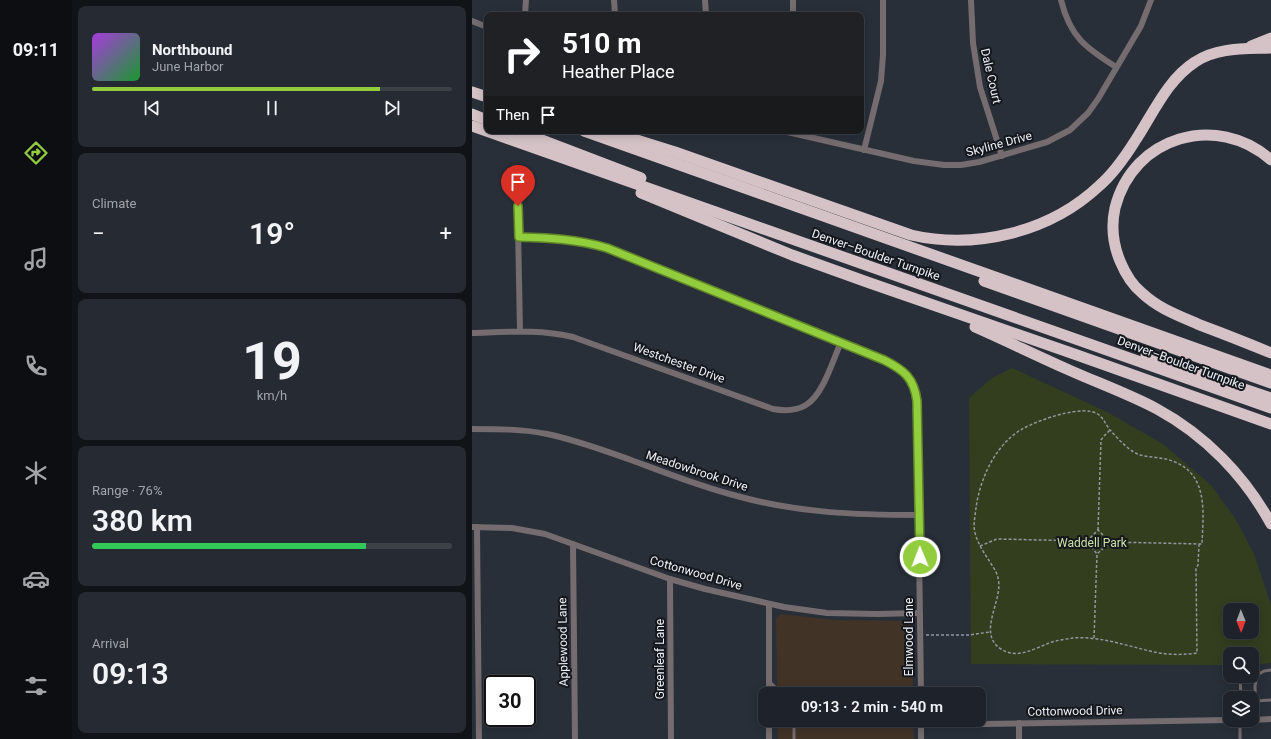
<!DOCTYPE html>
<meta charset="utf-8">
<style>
:root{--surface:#1e232b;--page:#262b33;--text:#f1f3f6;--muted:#a1a4a9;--line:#3c4047;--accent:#92cd3e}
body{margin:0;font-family:Roboto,sans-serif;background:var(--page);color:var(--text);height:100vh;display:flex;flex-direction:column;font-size:15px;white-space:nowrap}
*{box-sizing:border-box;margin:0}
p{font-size:13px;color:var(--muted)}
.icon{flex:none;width:22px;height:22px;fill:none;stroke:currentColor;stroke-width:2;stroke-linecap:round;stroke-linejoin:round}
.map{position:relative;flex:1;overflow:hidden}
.panel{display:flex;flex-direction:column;gap:6px;padding:6px;background:#101318;width:400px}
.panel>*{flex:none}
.hud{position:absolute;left:12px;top:12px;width:380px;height:122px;border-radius:8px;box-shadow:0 2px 10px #0003,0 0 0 1px var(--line);background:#202124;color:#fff;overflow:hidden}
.needle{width:26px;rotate:179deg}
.tools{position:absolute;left:751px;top:603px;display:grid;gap:8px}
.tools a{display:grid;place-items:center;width:36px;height:36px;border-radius:8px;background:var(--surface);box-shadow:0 2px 10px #0003,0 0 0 1px var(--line);font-size:20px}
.speed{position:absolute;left:12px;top:675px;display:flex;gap:8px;font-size:20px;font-weight:700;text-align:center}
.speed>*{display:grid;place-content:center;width:52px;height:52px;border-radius:50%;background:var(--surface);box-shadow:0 2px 10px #0003,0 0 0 1px var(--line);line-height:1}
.speed .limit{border:2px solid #111;border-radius:6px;background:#fff;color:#111}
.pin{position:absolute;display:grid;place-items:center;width:34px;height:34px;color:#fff;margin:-41px -17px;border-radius:50% 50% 50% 0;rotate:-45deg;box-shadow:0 0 4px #0007}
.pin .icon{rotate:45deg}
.me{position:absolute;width:44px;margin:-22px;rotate:359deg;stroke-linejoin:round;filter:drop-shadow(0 0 3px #0008)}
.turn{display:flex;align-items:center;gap:14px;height:84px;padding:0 12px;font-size:18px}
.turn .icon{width:52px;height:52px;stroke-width:2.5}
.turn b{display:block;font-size:28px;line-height:34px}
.then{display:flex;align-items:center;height:38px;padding:0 12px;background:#0003;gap:8px;font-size:15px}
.big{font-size:30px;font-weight:600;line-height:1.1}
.panel .card{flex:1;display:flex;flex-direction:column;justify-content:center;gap:6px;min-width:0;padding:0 14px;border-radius:8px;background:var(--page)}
.panel .dial{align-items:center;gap:0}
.dial b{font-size:52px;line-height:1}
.song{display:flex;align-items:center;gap:12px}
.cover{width:48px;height:48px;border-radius:6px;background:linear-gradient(135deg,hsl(280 70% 55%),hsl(130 70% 35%))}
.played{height:4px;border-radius:2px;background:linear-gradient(90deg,var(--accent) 80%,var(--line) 80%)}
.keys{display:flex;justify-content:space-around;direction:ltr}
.heat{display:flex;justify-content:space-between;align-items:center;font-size:22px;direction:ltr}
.charge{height:6px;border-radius:3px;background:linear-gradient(90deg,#34c759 76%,var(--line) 0)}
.trip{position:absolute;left:286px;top:687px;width:228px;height:40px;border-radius:8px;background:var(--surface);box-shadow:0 2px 10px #0003,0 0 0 1px var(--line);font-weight:600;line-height:40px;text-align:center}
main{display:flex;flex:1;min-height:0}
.tab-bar{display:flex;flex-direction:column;width:72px;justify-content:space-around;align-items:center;background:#0c0e11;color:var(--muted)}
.tab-bar .icon{width:28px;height:28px}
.tab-bar .active{color:var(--accent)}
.tab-bar b{font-size:18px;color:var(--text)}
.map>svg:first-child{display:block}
</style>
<main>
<nav class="tab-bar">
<b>09:11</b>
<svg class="icon active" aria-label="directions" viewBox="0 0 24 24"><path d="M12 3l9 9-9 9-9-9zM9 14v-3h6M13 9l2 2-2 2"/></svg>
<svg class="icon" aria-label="music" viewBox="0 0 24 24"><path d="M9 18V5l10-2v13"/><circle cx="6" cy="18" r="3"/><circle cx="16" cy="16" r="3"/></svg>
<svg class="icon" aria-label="phone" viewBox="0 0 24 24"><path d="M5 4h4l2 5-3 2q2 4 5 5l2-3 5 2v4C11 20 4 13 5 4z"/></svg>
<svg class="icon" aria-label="climate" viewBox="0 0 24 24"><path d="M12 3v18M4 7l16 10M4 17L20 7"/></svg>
<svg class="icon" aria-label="car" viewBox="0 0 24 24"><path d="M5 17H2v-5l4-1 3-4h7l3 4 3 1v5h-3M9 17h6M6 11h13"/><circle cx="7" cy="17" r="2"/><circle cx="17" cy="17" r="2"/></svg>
<svg class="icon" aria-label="filters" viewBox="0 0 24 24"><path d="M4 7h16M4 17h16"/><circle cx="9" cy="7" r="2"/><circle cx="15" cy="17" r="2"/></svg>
</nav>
<section class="panel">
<div class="card">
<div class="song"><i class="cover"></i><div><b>Northbound</b><p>June Harbor</p></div></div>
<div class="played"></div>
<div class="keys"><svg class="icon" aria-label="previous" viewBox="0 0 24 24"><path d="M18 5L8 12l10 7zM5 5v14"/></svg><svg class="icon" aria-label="pause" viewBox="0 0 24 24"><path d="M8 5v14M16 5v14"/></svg><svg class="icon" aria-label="next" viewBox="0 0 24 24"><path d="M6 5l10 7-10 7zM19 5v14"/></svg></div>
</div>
<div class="card"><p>Climate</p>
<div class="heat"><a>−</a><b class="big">19°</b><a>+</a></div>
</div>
<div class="card dial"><b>19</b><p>km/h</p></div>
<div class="card"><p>Range · 76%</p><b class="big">380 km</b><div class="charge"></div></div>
<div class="card"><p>Arrival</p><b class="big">09:13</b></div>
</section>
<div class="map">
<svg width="799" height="739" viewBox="0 0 799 739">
<rect width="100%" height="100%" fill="#282f39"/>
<!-- education -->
<g fill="#413326">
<path d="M309,614L364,620L438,621L440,623L441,694H305L304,618Z"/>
<path d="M305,720H441L442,739H306Z"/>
</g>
<!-- green -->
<path fill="#333e1f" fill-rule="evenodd" d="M540,368L637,413L691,444L739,485L763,518L782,554L799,605V663L780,665V654H758V665L499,664L497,398L520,378ZM758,610H780V632H758Z"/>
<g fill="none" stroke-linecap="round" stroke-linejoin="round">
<!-- path -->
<g stroke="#9297a0" stroke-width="1.5" stroke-dasharray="3 2" stroke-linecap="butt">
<path d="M626,530L629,440L632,436L638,430"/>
<path d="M638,542L626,530L615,541L625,554L638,542L730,544C731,515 737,476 703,462C692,457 680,458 668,455C657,451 646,439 638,430C634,425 632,419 627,415C613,403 567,420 552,428C524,443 508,478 504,508C503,516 501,526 503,533C506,544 512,553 518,562C521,567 525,572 526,578C532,600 504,633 529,649C546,660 563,648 580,642C587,640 594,639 601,638C629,636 655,646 682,652C696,655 710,655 725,653L724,569L726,565L727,544"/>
<path d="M508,546L525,539L615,541"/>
<path d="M454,635H497L518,632"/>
<path d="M622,638L625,554"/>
</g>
<!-- service -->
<g stroke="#746c6e" stroke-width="3">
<path d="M761,653V654"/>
<path d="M768,676L769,698"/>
<path d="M297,681L310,694"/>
<path d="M783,701L799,700"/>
<path d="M322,720V739"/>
<path d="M768,720V739"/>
<path d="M784,720L783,686L785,675L792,671L799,670"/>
</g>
<!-- minor -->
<g stroke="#746c6e" stroke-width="6">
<path d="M142,0L143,15"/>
<path d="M233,0L234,15"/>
<path d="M321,0V15"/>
<path d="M499,0L501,43L508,87L530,156"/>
<path d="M589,0C598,37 614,48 644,67"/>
<path d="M53,15L54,0"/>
<path d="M0,21L15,27"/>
<path d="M311,131L442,161L472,165H489L507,162L575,142L598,130L616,113L626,99L669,26L679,0"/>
<path d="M392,150L409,81L411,55V0"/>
<path d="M45,175L48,331"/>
<path d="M47,237C77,238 105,239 135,248L412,360C432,370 442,378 445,401L449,694"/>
<path d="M0,333C34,332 68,329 101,337L301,409C312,411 324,411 334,405C351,395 361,360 369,342"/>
<path d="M0,429C25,429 51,429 75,434C104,440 131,450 159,460C194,473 229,487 265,496C326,513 384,515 447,515"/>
<path d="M0,527L40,528L73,534L198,579L233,589L312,607L355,613L406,614L448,613"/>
<path d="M5,527L7,739"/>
<path d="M101,544L103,739"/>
<path d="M198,579L199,739"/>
<path d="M297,604V694"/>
<path d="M297,720V739"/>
<path d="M780,720L799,719"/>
<path d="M547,723V739"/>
<path d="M449,725L758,720"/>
<path d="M449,739V720"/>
</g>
<!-- motorway -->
<g stroke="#d4c2c6" stroke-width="11">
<path d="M779,46L799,38"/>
<path d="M0,92L15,97"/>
<path d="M0,114L15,120"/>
<path d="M0,126L799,408"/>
<path d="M46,131L169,178"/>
<path d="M112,131L799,375"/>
<path d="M136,131L203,152L439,235C504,250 578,232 627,186C642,173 653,157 663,141C681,114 695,80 723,62C745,47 773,49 799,48"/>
<path d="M799,160C745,112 661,136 643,208C639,226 641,244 648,261C653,273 660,285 670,293C687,309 708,316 728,325C752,334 775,343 799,353"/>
<path d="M169,193L320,255L395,282L605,355L799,424"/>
<path d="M512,281L799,383"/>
<path d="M503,327C535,341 565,356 597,370C626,383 657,394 685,409C733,435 773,476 799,524"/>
<path d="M674,356L799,398"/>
</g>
</g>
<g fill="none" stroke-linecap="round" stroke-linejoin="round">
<!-- route casing -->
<g stroke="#5f8528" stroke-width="10">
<path id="route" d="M46,206L47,237C77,238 105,239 135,248L412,360C432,370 442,378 445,401L448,557"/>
</g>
<!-- route -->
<use href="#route" stroke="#92cd3e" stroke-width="7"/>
</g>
<g text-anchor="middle" stroke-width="4" stroke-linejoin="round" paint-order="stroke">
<!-- street labels -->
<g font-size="12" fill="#edf1f8" stroke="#14171b">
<text transform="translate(519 76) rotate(77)" y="4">Dale Court</text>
<text transform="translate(527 144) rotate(-15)" y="4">Skyline Drive</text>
<text transform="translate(404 255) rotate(19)" y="4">Denver–Boulder Turnpike</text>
<text transform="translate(207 363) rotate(20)" y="4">Westchester Drive</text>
<text transform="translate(709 363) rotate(20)" y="4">Denver–Boulder Turnpike</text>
<text transform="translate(225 471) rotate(18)" y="4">Meadowbrook Drive</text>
<text transform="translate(224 573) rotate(16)" y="4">Cottonwood Drive</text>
<text transform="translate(437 637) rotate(-90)" y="4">Elmwood Lane</text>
<text transform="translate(91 642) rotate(-91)" y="4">Applewood Lane</text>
<text transform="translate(188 659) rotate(-90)" y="4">Greenleaf Lane</text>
<text transform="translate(603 711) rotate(-1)" y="4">Cottonwood Drive</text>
</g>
<!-- park labels -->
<g font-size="12" fill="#cce2a5" stroke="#14171b">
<text x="620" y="547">Waddell Park</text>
</g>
</g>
</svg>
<div class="tools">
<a><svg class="needle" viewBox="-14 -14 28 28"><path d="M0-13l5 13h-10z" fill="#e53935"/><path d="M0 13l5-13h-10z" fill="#a1a4a9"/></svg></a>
<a><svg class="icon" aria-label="search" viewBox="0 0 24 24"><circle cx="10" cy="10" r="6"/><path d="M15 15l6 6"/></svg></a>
<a><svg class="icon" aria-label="layers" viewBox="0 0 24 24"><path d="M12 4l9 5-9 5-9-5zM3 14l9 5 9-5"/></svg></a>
</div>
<div class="speed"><div class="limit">30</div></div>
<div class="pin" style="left:46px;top:206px;background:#d93025"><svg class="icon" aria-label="arrive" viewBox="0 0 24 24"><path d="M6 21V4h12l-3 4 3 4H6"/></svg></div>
<svg class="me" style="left:448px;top:557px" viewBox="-20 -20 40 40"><circle r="17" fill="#92cd3e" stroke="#fff" stroke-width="3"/><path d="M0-11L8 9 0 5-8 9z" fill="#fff"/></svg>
<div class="trip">09:13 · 2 min · 540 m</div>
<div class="hud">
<div class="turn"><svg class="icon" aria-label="right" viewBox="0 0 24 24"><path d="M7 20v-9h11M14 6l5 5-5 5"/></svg><div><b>510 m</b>Heather Place</div></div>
<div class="then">Then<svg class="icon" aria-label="arrive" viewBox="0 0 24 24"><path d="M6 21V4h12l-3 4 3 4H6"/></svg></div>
</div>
</div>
</main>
